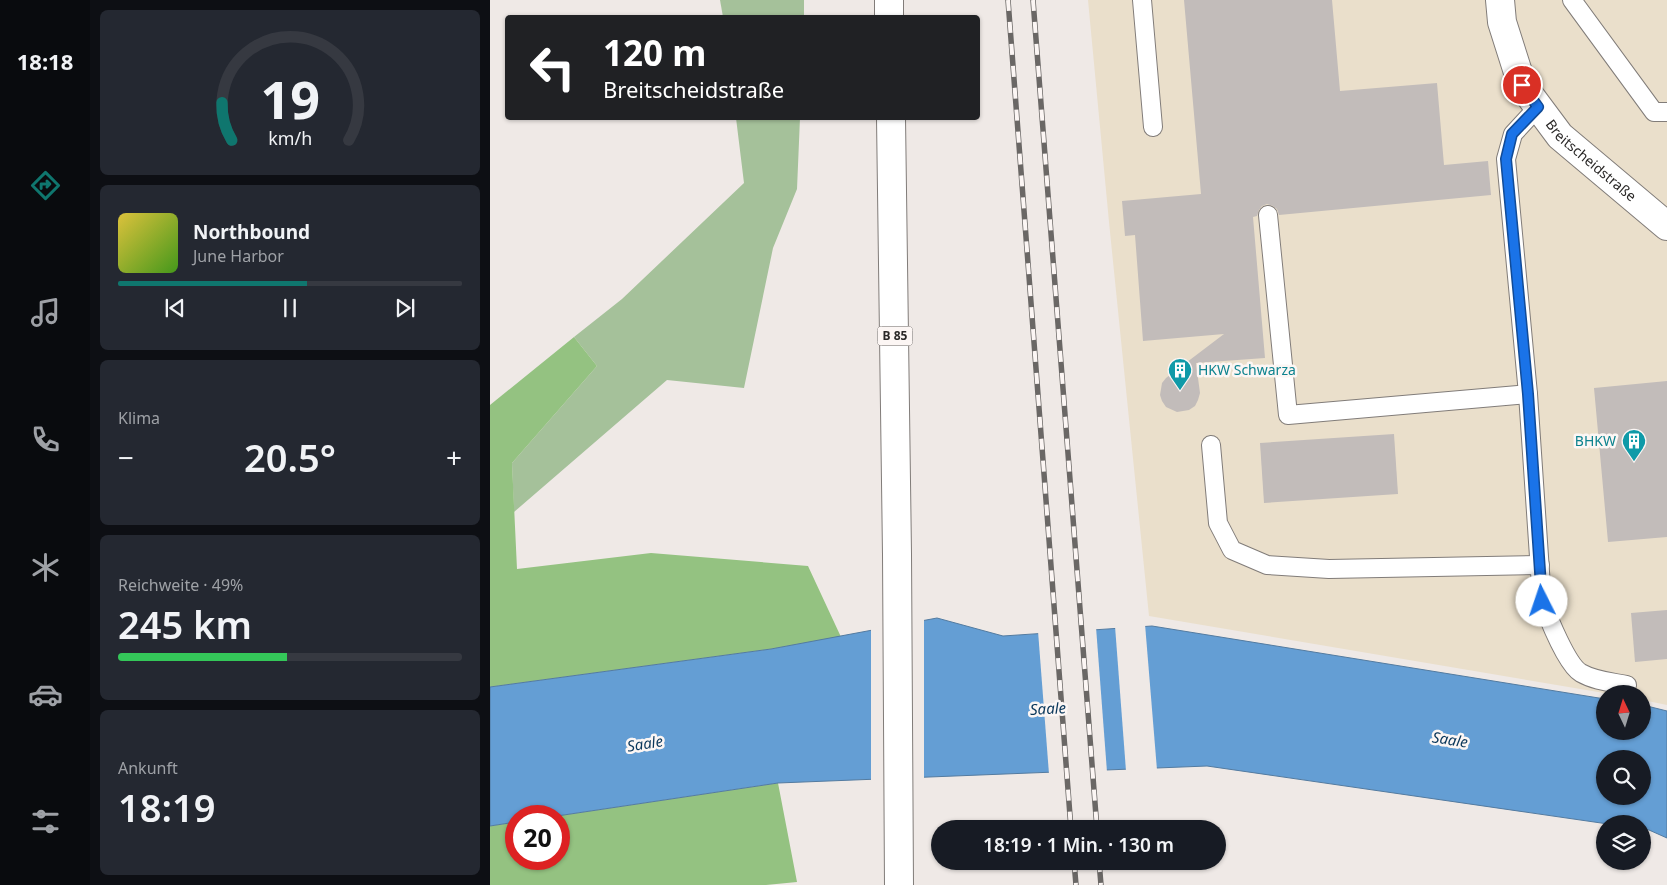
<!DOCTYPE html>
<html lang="de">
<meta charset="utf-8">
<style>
:root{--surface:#171b24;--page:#242831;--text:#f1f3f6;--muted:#9ea1a6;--line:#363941;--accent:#0f766e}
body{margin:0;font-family:"Noto Sans",sans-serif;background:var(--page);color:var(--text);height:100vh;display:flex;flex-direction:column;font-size:19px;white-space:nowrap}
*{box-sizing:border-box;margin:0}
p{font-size:16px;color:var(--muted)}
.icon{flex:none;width:28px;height:28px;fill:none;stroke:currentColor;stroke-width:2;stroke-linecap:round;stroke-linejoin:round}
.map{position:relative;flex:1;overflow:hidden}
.details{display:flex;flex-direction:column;gap:10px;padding:10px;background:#0d0f14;width:400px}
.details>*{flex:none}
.banner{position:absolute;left:15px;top:15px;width:475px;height:105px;border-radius:5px;box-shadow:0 1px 4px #0004;background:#202124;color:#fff;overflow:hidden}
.needle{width:32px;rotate:356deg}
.fabs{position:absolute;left:1106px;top:685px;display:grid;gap:10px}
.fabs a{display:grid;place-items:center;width:55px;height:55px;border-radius:50%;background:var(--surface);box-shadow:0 1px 4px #0004;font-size:25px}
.speed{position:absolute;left:15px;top:805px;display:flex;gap:10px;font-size:25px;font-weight:700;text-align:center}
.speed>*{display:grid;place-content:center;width:65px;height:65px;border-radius:50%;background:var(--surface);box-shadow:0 1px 4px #0004;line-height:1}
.speed .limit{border:8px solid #d22;background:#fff;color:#111}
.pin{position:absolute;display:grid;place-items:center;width:42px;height:42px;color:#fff;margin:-21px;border:2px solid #fff;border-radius:50%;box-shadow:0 1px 5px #0007}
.me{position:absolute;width:55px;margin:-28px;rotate:356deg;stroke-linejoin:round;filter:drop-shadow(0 0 4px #0008)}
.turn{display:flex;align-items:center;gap:18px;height:105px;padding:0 15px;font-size:22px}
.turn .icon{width:65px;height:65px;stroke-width:2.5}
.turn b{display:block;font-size:35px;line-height:42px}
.big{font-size:38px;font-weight:600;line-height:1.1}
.details .tile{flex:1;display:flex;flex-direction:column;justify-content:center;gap:8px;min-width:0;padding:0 18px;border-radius:8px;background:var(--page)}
.details .dial{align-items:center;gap:0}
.dial svg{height:130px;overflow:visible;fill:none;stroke:var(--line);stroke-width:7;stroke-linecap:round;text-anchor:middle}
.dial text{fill:var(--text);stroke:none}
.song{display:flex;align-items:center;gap:15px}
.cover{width:60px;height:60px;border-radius:8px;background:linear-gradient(135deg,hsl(50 70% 55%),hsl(100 70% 35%))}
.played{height:5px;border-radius:2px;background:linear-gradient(90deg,var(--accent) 55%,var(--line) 55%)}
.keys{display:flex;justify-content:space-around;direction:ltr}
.heat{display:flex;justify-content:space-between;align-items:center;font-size:28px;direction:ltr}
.charge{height:8px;border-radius:4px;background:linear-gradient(90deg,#34c759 49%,var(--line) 0)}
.trip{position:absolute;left:441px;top:820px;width:295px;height:50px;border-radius:25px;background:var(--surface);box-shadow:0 1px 4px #0004;font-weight:600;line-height:50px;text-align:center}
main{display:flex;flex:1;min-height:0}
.tabs{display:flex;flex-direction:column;width:90px;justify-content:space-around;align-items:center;background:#090b0e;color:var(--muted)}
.tabs .icon{width:35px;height:35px}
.tabs .current{color:var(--accent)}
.tabs b{font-size:22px;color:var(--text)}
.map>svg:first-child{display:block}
</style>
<main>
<nav class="tabs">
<b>18:18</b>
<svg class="icon current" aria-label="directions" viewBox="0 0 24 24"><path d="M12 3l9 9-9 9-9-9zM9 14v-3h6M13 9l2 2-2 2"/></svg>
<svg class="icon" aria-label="music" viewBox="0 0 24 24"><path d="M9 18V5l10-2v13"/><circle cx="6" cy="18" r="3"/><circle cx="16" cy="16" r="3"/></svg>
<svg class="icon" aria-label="phone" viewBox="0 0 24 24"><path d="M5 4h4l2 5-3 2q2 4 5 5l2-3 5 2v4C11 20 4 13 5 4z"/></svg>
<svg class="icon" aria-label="climate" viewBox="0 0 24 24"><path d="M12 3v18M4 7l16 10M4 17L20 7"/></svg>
<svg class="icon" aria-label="car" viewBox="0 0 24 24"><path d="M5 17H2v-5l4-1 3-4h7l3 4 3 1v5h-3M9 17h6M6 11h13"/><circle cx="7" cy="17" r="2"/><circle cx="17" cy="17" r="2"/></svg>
<svg class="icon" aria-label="filters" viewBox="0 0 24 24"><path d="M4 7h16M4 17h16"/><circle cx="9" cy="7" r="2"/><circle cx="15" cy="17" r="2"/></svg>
</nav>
<section class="details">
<div class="tile dial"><svg viewBox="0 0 100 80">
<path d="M14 69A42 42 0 1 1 86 69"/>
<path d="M14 69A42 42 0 0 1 8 46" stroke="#0f766e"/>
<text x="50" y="56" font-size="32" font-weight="700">19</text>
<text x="50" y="72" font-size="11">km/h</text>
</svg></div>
<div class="tile">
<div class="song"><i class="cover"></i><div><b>Northbound</b><p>June Harbor</p></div></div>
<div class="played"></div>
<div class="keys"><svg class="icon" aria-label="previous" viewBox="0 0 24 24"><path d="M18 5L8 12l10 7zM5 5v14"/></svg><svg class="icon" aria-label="pause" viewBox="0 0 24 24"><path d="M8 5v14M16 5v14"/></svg><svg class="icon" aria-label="next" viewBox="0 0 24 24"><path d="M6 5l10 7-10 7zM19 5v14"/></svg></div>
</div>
<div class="tile"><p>Klima</p>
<div class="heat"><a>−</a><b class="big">20.5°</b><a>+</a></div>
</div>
<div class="tile"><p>Reichweite · 49%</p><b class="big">245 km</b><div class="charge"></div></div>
<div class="tile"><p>Ankunft</p><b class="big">18:19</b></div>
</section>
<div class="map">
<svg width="1177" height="885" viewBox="0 0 1177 885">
<rect width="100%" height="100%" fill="#efe9e6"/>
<!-- industrial -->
<path fill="#eadfcb" d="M598,0H1177V705L1153,700L1152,694H1120L659,616L619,222Z"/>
<!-- green -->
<g fill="#a5c19a">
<path d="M230,0H314V17H233Z"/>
<path d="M246,118H310L307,189L283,248L254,388L177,380L24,512L22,463L107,366L84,337L132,299L254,183Z"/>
</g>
<!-- forest -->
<g fill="#94c281">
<path d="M84,337L107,366L22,463L27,569L161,553L318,566L351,637L281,649L0,687V405Z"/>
<path d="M288,783L307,882L276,885H0V826L26,822V859H69V816H67Z"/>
</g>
<!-- water -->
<path fill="#649ed4" stroke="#537ba0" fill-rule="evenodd" d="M447,618L513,636L662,626L1115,699V731H1152L1153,705L1177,711V838L1159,830L1153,829L1152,824H1118L717,766L288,783L67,816H26V822L0,826V687L281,649ZM1115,759H1152V796H1115Z"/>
<!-- pier -->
<g fill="#efe9e6">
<path d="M434,618V779L381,781V628Z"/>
<path d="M655,624L667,770L636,771L625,626Z"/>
<path d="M606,627L617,772L559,774L548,631Z"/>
</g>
<!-- building -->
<g fill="#c2bcba">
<path d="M694,0H842L850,91L947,83L954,165L998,161L1001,195L789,215L787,209L783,206L777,204L772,206L769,210L767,216L763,217L775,358L706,363L710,393L708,400L705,406L699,410L687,412L676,407L672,401L670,395L672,383L676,378L734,334L653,341L645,235L635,236L632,201L711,194Z"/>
<path d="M1177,381V537L1118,542L1104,388Z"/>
<path d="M904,434L908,494L774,503L770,443Z"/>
<path d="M1177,610V659L1145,662L1141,613Z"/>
</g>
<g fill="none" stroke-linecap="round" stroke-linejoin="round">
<!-- service casing -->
<g stroke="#817c79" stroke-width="20">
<g id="service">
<path d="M652,0L663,127"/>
<path d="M1082,0L1164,112H1177"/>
<path d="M1048,107L1023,134L1016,159L1038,394L1052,601C1058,617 1077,665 1091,673C1105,681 1121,682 1137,685"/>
<path d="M778,215L798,415L1038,394"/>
<path d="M721,445L728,523L742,550L777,565L839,569L1050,565"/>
</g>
</g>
<!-- minor casing -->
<g stroke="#817c79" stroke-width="30">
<g id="minor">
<path id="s1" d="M1010,0L1012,22L1032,85L1070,136L1177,226"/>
</g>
</g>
<!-- primary casing -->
<g stroke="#817c79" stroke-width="30">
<g id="primary">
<path d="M399,0V18"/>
<path d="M401,118L407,554L409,885"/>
</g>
</g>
<!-- service -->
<use href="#service" stroke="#fff" stroke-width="18"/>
<!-- minor -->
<use href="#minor" stroke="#fff" stroke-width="28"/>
<!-- primary -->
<use href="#primary" stroke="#fff" stroke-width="28"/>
<!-- rail casing -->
<g stroke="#6a6765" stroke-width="5.5">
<g id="rail">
<path d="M518,0L581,829"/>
<path d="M543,0L607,829"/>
<path d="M584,861L586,885"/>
<path d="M609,861L611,885"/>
</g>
</g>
<!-- rail -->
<use href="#rail" stroke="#fcf6f4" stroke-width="4" stroke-dasharray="11" stroke-linecap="butt"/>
</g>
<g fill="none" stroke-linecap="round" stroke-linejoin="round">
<!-- route casing -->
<g stroke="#114b97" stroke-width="12">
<path id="route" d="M1032,85L1048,107L1022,134L1016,159L1038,394L1052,601"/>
</g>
<!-- route -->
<use href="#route" stroke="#1a73e8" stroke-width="9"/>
</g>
<!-- icons -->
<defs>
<g id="building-pin" transform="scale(1.25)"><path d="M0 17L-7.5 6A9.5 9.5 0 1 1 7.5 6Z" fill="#0f9aa8" stroke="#fcf6f4"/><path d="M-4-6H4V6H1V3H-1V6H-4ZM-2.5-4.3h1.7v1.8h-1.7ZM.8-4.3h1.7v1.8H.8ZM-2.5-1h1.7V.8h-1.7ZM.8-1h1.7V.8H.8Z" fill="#fff"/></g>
</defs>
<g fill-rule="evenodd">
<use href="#building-pin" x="690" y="370"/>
<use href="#building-pin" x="1144" y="441"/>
</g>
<g text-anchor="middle" stroke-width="5" stroke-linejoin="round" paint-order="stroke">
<!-- shield labels -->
<rect fill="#fcf6f4" stroke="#696664" stroke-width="1" x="387.5" y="326.5" width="35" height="19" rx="4"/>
<g font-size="12" font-weight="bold" fill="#2a2827">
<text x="405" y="340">B 85</text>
</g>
<!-- street labels -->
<g font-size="14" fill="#2a2827" stroke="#fcf6f4">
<text dy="5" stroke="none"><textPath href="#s1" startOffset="191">Breitscheidstraße</textPath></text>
</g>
<!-- culture labels -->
<g font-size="14" fill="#0d838f" stroke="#fcf6f4" text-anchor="start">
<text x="708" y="375">HKW Schwarza</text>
<text x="1126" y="446" text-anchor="end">BHKW</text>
</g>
<!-- water labels -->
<g font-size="15" font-style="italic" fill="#09365a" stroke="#fcf6f4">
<text transform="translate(558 709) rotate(-3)" y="5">Saale</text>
<text transform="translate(960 740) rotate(9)" y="5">Saale</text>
<text transform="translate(155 744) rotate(-9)" y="5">Saale</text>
</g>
</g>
</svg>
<div class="fabs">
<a><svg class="needle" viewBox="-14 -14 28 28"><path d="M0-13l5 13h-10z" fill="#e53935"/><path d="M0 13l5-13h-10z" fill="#9ea1a6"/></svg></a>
<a><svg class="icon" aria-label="search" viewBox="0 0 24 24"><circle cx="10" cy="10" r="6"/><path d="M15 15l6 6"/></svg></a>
<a><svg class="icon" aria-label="layers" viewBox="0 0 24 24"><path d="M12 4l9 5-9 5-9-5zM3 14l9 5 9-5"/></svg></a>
</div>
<div class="speed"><div class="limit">20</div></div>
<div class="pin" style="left:1032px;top:85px;background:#d93025"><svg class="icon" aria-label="arrive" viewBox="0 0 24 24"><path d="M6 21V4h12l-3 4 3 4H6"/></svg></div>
<svg class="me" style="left:1052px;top:601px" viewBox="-20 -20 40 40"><circle r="19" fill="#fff"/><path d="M0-13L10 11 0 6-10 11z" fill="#1a73e8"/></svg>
<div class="trip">18:19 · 1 Min. · 130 m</div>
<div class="banner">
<div class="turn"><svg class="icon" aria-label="left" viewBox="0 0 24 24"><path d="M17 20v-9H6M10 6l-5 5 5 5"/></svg><div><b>120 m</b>Breitscheidstraße</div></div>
</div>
</div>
</main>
